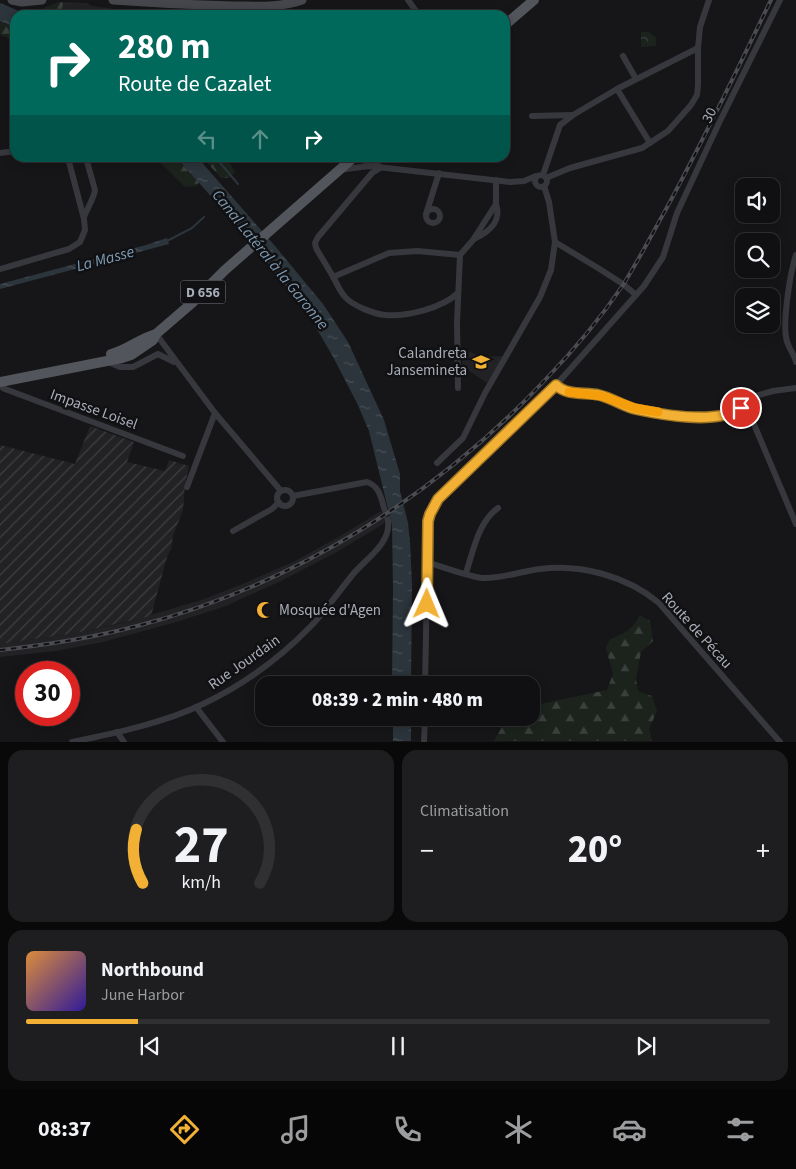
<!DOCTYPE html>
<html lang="fr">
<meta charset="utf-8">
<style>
:root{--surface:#101012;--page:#1e1e20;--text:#f1f3f6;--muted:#9c9d9f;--line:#303032;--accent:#f2b134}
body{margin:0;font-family:"Source Sans 3",sans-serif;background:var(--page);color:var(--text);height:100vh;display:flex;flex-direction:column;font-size:19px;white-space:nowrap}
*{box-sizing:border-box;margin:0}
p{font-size:16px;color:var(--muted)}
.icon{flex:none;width:28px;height:28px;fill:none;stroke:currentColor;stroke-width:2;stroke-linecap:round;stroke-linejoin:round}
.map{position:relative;height:742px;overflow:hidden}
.side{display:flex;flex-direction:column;gap:8px;padding:8px;background:#09090a;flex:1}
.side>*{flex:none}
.guide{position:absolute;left:10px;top:10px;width:500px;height:152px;border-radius:15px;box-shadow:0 2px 12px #0003,0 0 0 1px var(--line);background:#00695c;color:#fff;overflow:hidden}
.controls{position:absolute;left:735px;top:178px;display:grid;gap:10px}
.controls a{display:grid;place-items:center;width:45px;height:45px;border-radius:10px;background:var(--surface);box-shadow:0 2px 12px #0003,0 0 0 1px var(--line);font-size:25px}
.speed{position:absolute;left:15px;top:661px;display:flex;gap:10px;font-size:25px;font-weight:700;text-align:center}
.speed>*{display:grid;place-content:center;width:65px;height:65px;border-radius:50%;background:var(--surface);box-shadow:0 2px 12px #0003,0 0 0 1px var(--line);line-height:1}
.speed .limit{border:8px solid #d22;background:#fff;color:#111}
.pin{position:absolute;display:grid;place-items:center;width:42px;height:42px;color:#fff;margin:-21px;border:2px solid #fff;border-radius:50%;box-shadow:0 1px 5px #0007}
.me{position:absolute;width:55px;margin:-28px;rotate:1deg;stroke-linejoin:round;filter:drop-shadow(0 0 4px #0008)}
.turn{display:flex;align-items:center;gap:18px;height:105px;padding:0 25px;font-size:22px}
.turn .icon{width:65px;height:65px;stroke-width:2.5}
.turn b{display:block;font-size:35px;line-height:42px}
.lanes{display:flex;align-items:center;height:48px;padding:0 25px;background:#0003;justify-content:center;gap:25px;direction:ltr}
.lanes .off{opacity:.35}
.big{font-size:38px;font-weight:800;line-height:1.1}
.side .tile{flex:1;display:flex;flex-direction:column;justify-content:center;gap:8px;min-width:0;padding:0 18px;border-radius:15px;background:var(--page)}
.side .dial{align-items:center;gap:0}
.dial svg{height:130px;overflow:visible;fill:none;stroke:var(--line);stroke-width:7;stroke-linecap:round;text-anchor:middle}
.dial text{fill:var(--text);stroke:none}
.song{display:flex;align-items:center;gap:15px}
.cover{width:60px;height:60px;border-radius:8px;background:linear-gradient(135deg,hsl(30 70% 55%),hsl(250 70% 35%))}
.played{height:5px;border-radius:2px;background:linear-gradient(90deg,var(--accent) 15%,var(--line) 15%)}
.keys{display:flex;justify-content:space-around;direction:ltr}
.heat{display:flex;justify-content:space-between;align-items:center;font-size:28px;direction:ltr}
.side .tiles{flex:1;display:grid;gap:8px;grid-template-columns:1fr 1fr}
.tile:last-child{grid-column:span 2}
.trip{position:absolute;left:255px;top:676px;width:285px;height:50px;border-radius:15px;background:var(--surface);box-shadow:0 2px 12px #0003,0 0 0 1px var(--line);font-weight:800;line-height:50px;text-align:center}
.tabs{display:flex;height:80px;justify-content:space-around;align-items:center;background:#060607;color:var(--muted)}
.tabs .icon{width:35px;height:35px}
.tabs .current{color:var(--accent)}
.tabs b{font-size:22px;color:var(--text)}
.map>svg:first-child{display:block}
</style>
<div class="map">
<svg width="796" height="742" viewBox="0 0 796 742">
<defs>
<pattern id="industrial-furrows" width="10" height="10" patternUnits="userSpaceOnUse" patternTransform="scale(1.25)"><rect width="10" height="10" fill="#222225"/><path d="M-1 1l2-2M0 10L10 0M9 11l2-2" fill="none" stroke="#3f3f43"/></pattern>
<pattern id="forest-firs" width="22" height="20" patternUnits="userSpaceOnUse" patternTransform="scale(1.25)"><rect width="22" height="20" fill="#1c231d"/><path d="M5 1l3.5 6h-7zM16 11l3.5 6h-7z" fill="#3a403c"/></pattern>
<pattern id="park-crowns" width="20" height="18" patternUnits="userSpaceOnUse" patternTransform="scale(1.25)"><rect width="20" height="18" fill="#1c231d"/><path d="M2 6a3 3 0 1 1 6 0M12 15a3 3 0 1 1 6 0" fill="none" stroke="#3a403c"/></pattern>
<pattern id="water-ripples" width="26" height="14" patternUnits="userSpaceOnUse" patternTransform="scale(1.25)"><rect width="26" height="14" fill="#2c353c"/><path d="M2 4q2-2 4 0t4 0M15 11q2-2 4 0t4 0" fill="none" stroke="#485056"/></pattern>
</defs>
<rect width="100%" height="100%" fill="#161618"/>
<!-- built -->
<g fill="#222225">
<path d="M64,2L87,3L92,6L164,15H60Z"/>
<path d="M462,348L481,357L503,356L487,383L462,366Z"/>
<path d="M381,511L385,523L335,553L281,581L226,606L180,621L103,642L56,651L0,657V644L76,633L127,622L201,600L245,583L295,561L342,535Z"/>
</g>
<!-- industrial -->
<path fill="url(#industrial-furrows)" d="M90,426L134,442L127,462L165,471L169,460L189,466L185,485L183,510L173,536L171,549L167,557L151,616L76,633L0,644V445L75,464Z"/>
<!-- forest -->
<g fill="url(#forest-firs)">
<path d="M59,2H64L60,15H43V8Z"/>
<path d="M0,21L15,27V41L0,35Z"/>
<path d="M156,158H176L199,182L197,186L185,187Z"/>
<path d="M203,158H227L235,172L229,178H221Z"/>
<path d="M640,615L650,621L653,641L641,652L636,679L638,691L652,696L657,711L649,729L652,741H494L507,718H531V706L607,690L613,674L606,648L610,639C624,634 633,629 640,615Z"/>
</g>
<!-- park -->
<path fill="url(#park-crowns)" d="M641,32H649L656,38V46L641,47Z"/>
<!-- water -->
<g fill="url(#water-ripples)">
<path d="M0,3L26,14L29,15H15V27L0,21Z"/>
<path d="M177,158H198L275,246L323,304L348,342L384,420L400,474V491L408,523L410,542L412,584L411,685H392L393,588L392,525L369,431L357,403L332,355L308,314L240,229Z"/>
<path d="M167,238L169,244L0,289V284L146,245Z"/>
<rect x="393" y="718" width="18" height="23"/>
</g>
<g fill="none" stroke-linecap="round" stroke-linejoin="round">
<!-- stream -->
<g stroke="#2c353c" stroke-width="2">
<path d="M216,158L238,184"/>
<path d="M167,241L192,228L204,217"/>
</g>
<!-- street-tunnel -->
<path stroke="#333438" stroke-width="6" stroke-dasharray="6 3" stroke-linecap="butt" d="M384,508L388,521"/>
<!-- street -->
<g stroke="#37383d" stroke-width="6">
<path d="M408,0L419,15"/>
<path d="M623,56L636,79"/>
<path d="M617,89L650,143"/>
<path d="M532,116L573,115"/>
<path d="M0,153L15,151"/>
<path d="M363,158L369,166"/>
<path d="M371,158L379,166"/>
<path d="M380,168L372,173L318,237L315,243L316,248C321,257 327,266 332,275C337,283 339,291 346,298C354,306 374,314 385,315C407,317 442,308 458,293"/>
<path d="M339,170L369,166L510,182L524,181L536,176"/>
<circle cx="541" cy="181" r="6"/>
<path d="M543,175L560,125L573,115L617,89L698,48"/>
<path d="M546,178L570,168L642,148L668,131L691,105L697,95L698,85V48L700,27L709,0"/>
<path d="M544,186L549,202L555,242L598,268L623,284L636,295"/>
<circle cx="433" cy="216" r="7"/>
<path d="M426,214L439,173"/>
<path d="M84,217C87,209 94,198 95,190L86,158"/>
<path d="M474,239C489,232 502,222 496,204"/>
<path d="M796,255C790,272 783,320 786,337C787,347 794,353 796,362"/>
<path d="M0,269L69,249L80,242L85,230L84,219L68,158"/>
<path d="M333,277L389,253L417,251L460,255L473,240L496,204V180"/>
<path d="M156,334L215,413L187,487"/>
<path d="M108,362L120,367H133L158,354L174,362"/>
<path d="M1,382L3,388L5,389L183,456"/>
<path d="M556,385L564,391L602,396L635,409L702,418H714L737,411L749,398L773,391L796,388"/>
<path d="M458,388L457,322L460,255"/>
<path d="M739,410L745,413L753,422L796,524"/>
<path d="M215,413L281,491"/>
<path d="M437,463L463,438L485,393L540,297L551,270L555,242"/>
<circle cx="285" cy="498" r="8"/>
<path d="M293,496L367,482C379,486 381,497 384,508"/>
<path d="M233,531L272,509L279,502"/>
<path d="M427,562C440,566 470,577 483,578C500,579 522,571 540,569C581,564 627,576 659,603L780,742"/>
<path d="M466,573C473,552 478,522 498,508"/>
<path d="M425,685L428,534C429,517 432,506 443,493L556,385L644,286L663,257L677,213L719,123L780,0"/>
<path d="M196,707L223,742"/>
<path d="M117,732L124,742"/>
<path d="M72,742C115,733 164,723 203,704C243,685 281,657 311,626C326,610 340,590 354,573C367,558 391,543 388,521"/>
<path d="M424,742L425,718"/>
</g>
<!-- secondary -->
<g stroke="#45474d" stroke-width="9">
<path d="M12,0L22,2L42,0"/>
<path d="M113,0C153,3 193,5 233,6C256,6 280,8 302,0"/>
</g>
<!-- primary -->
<g stroke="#53555c" stroke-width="10">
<path d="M505,25L534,0"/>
<path d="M111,354C128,350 140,338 156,334"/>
<path d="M0,382L122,358L131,355L153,340L156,334L192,303L225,270L353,158"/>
</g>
<!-- rail casing -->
<g stroke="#4a4c52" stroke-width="4">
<path id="rail" d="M0,650C46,645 92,638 137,626C292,586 436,496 545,380C573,351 600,319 623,285C636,264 648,242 660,220C700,148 735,74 771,0"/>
</g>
<!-- rail -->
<use href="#rail" stroke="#111113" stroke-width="2" stroke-dasharray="5.5" stroke-linecap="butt"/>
</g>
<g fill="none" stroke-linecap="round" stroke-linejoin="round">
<!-- route casing -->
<g stroke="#9d7322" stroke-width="12">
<path id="route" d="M427,604L428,521L430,514L438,499L556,385C567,396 585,392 599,395C612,398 623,406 635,409C663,415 716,425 741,408"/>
</g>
<!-- route -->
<use href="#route" stroke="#f2b134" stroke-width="9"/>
<!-- slow -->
<path stroke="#f59e0b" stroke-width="9" d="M569,392L602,396L635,408L658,412"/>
</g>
<!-- icons -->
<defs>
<g id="school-bare" transform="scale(1.35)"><path d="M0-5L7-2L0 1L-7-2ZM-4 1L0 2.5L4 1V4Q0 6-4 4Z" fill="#f2b134" stroke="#111113" stroke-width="2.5" paint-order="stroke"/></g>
<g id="mosque-bare" transform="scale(1.35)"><path d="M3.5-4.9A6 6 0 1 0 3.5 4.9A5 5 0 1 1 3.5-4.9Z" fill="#f2b134" stroke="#111113" stroke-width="2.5" paint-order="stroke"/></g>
</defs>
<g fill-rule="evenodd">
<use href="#school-bare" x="481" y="362"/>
<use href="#mosque-bare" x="265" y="610"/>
</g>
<g text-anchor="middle" stroke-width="5" stroke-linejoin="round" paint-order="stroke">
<!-- shield labels -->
<rect fill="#111113" stroke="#7b7e86" stroke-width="1" x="180.5" y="280.5" width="45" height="23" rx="4"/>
<g font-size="14" font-weight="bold" fill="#a8adb8">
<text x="203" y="297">D 656</text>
</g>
<!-- street labels -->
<g font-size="15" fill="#a8adb8" stroke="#111113">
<text transform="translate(709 115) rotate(-64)" y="5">30</text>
<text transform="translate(94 409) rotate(20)" y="5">Impasse Loisel</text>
<text transform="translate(697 630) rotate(48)" y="5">Route de Pécau</text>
<text transform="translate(244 662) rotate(-35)" y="5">Rue Jourdain</text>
</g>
<!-- poi labels -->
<g font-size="15" fill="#a8adb8" stroke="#111113" text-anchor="end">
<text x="467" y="358">Calandreta<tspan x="467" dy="17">Jansemineta</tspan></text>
<text x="279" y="615" text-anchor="start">Mosquée d'Agen</text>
</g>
<!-- water labels -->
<g font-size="16" font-style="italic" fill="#7f9bb3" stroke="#111113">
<text transform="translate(105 258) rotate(-15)" y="6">La Masse</text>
<text transform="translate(271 259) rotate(51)" y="6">Canal Latéral à la Garonne</text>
</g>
</g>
</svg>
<div class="controls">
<a><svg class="icon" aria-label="sound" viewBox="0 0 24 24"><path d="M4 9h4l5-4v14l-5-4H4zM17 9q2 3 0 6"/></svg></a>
<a><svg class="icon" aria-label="search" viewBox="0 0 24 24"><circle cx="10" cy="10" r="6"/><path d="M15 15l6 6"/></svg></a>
<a><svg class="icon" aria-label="layers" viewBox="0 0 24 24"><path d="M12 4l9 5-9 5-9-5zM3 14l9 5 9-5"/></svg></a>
</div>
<div class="speed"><div class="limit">30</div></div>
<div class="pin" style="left:741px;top:408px;background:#d93025"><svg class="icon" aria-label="arrive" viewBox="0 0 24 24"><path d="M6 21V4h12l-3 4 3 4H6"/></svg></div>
<svg class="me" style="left:427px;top:604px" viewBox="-20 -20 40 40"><path d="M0-17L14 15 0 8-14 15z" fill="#f2b134" stroke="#fff" stroke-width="4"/></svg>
<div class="trip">08:39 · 2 min · 480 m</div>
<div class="guide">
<div class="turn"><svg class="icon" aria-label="right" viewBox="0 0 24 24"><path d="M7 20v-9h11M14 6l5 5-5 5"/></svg><div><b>280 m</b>Route de Cazalet</div></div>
<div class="lanes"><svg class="icon off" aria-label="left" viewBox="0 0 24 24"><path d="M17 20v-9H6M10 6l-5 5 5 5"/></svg><svg class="icon off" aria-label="ahead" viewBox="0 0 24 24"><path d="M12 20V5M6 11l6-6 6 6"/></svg><svg class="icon" aria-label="right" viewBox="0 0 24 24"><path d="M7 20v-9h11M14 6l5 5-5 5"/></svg></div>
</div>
</div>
<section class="side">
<div class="tiles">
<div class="tile dial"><svg viewBox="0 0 100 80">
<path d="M14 69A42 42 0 1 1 86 69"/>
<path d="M14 69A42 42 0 0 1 10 36" stroke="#f2b134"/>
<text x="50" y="56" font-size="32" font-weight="700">27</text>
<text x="50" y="72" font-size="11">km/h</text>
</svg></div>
<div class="tile"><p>Climatisation</p>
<div class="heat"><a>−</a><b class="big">20°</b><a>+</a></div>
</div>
<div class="tile">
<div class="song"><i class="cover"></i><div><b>Northbound</b><p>June Harbor</p></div></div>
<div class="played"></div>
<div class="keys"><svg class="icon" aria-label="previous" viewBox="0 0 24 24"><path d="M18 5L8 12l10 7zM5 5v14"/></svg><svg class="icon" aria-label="pause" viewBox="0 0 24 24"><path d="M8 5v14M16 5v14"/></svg><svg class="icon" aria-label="next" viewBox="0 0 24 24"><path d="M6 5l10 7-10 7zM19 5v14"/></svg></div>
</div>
</div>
</section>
<nav class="tabs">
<b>08:37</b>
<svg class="icon current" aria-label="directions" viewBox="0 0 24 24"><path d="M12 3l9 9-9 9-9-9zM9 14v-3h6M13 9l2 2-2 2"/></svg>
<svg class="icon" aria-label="music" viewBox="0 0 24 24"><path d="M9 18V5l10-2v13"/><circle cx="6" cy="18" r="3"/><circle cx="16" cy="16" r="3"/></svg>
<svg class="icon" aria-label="phone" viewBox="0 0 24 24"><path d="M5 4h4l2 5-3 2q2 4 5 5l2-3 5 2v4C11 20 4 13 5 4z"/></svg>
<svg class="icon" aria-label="climate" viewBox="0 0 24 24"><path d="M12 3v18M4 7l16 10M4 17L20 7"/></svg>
<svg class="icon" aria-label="car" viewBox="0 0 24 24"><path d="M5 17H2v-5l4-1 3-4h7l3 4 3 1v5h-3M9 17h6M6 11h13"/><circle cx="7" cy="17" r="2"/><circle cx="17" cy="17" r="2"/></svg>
<svg class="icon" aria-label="filters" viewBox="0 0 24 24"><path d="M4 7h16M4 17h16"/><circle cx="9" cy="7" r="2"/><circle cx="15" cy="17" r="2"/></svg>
</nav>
